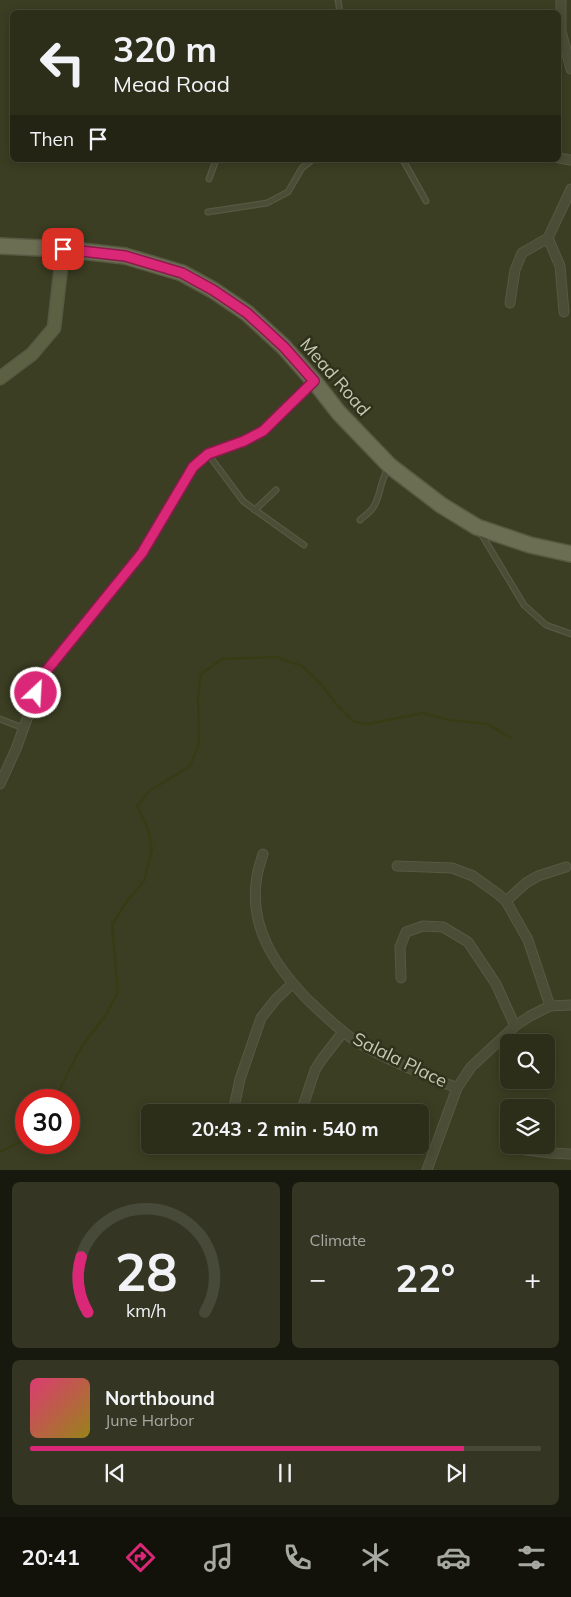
<!DOCTYPE html>
<meta charset="utf-8">
<style>
:root{--surface:#2c2e1a;--page:#343623;--text:#f1f3f6;--muted:#a6a8a2;--line:#484a39;--accent:#db2777}
body{margin:0;font-family:Mulish,sans-serif;background:var(--page);color:var(--text);height:100vh;display:flex;flex-direction:column;font-size:19px;white-space:nowrap}
*{box-sizing:border-box;margin:0}
p{font-size:16px;color:var(--muted)}
.icon{flex:none;width:28px;height:28px;fill:none;stroke:currentColor;stroke-width:2;stroke-linecap:round;stroke-linejoin:round}
.map{position:relative;height:1170px;overflow:hidden}
.details{display:flex;flex-direction:column;gap:12px;padding:12px;background:#18190e;flex:1}
.details>*{flex:none}
.banner{position:absolute;left:10px;top:10px;width:551px;height:152px;border-radius:8px;box-shadow:0 2px 12px #0003,0 0 0 1px var(--line);background:#2c2e1a;color:var(--text);overflow:hidden}
.fabs{position:absolute;left:500px;top:1034px;display:grid;gap:10px}
.fabs a{display:grid;place-items:center;width:55px;height:55px;border-radius:8px;background:var(--surface);box-shadow:0 2px 12px #0003,0 0 0 1px var(--line);font-size:25px}
.speed{position:absolute;left:15px;top:1089px;display:flex;gap:10px;font-size:25px;font-weight:700;text-align:center}
.speed>*{display:grid;place-content:center;width:65px;height:65px;border-radius:50%;background:var(--surface);box-shadow:0 2px 12px #0003,0 0 0 1px var(--line);line-height:1}
.speed .limit{border:8px solid #d22;background:#fff;color:#111}
.pin{position:absolute;display:grid;place-items:center;width:42px;height:42px;color:#fff;margin:-21px;border-radius:10px;box-shadow:0 2px 8px #0006}
.me{position:absolute;width:55px;margin:-28px;rotate:25deg;stroke-linejoin:round;filter:drop-shadow(0 0 4px #0008)}
.turn{display:flex;align-items:center;gap:18px;height:105px;padding:0 20px;font-size:22px}
.turn .icon{width:65px;height:65px;stroke-width:2.5}
.turn b{display:block;font-size:35px;line-height:42px}
.then{display:flex;align-items:center;height:48px;padding:0 20px;background:#0003;gap:10px;font-size:19px}
.big{font-size:38px;font-weight:700;line-height:1.1}
.details .widget{flex:1;display:flex;flex-direction:column;justify-content:center;gap:8px;min-width:0;padding:0 18px;border-radius:8px;background:var(--page)}
.details .dial{align-items:center;gap:0}
.dial svg{height:130px;overflow:visible;fill:none;stroke:var(--line);stroke-width:7;stroke-linecap:round;text-anchor:middle}
.dial text{fill:var(--text);stroke:none}
.song{display:flex;align-items:center;gap:15px}
.cover{width:60px;height:60px;border-radius:8px;background:linear-gradient(135deg,hsl(340 70% 55%),hsl(50 70% 35%))}
.played{height:5px;border-radius:2px;background:linear-gradient(90deg,var(--accent) 85%,var(--line) 85%)}
.keys{display:flex;justify-content:space-around;direction:ltr}
.heat{display:flex;justify-content:space-between;align-items:center;font-size:28px;direction:ltr}
.details .tiles{flex:1;display:grid;gap:12px;grid-template-columns:1fr 1fr}
.widget:last-child{grid-column:span 2}
.trip{position:absolute;left:141px;top:1104px;width:288px;height:50px;border-radius:8px;background:var(--surface);box-shadow:0 2px 12px #0003,0 0 0 1px var(--line);font-weight:700;line-height:50px;text-align:center}
.tabs{display:flex;height:80px;justify-content:space-around;align-items:center;background:#12120a;color:var(--muted)}
.tabs .icon{width:35px;height:35px}
.tabs .on{color:var(--accent)}
.tabs b{font-size:22px;color:var(--text)}
.map>svg:first-child{display:block}
</style>
<div class="map">
<svg width="571" height="1170" viewBox="0 0 571 1170">
<rect width="100%" height="100%" fill="#3b3e22"/>
<g fill="none" stroke-linecap="round" stroke-linejoin="round">
<!-- stream -->
<g stroke="#383c15" stroke-width="2.5">
<path d="M55,1100L68,1072L82,1046L105,1016L118,992L112,924L128,900L144,881L152,850L148,829L137,806L149,791L189,767L199,745L198,696L201,674L222,659L276,657L302,666L322,685L337,705L354,722L368,724L423,713L449,720L488,724L511,738"/>
<path d="M0,1152L22,1141L26,1136"/>
</g>
<!-- lane casing -->
<g stroke="#575942" stroke-width="7">
<g id="lane">
<path d="M338,0L340,12"/>
<path d="M403,160L426,201"/>
<path d="M209,179L216,160"/>
<path d="M208,212L267,203L288,192L302,168L312,160"/>
<path d="M208,454L243,501L255,510L276,490"/>
<path d="M255,510L304,545"/>
<path d="M360,520C364,516 371,512 374,506C381,495 380,480 388,469"/>
<path d="M480,532L524,605L546,625L571,634"/>
<path d="M0,719L23,728"/>
</g>
</g>
<!-- street casing -->
<g stroke="#575942" stroke-width="11">
<g id="street">
<path d="M561,0V31L571,69"/>
<path d="M559,158L571,160"/>
<path d="M548,238L560,266L564,312"/>
<path d="M510,303L515,270L522,253L548,238L571,189"/>
<path d="M0,784L16,749L43,675L142,553L193,467L208,454L244,441L263,431L314,381"/>
<path d="M263,854C261,861 258,869 257,876C248,926 275,966 308,1000C324,1015 339,1030 357,1042C389,1061 423,1074 457,1088"/>
<path d="M397,866L452,868L473,876L498,894L506,901L528,940L550,1006"/>
<path d="M506,901L526,883L538,876L566,867"/>
<path d="M401,978L400,947L406,932L423,926L443,927L468,942L496,984L515,1026"/>
<path d="M233,1112L240,1079L261,1018L276,999L292,984"/>
<path d="M301,1112L315,1070L322,1059L343,1032"/>
<path d="M519,1149L550,1153L571,1154"/>
<path d="M427,1170L457,1088L471,1067L515,1026L530,1016L550,1006L571,1005"/>
</g>
</g>
<!-- secondary casing -->
<g stroke="#575942" stroke-width="15">
<path id="secondary" d="M0,378L32,354L54,328L63,249"/>
</g>
<!-- primary casing -->
<g stroke="#575942" stroke-width="18">
<path id="primary" d="M0,246L63,249L125,256L182,273L213,290L247,313L284,347L314,381L339,413L390,466L441,505L477,527L530,545L571,554"/>
</g>
<!-- lane -->
<use href="#lane" stroke="#4b4d36" stroke-width="4.5"/>
<!-- street -->
<use href="#street" stroke="#4b4d36" stroke-width="9"/>
<!-- secondary -->
<use href="#secondary" stroke="#5d6144" stroke-width="12"/>
<!-- primary -->
<use href="#primary" stroke="#6c6e54" stroke-width="15"/>
</g>
<g fill="none" stroke-linecap="round" stroke-linejoin="round">
<!-- route casing -->
<g stroke="#8e194d" stroke-width="12">
<path id="route" d="M36,693L43,675L142,553L193,467L208,454L244,441L263,431L314,381L284,347L247,313L213,290L182,273L125,256L63,249"/>
</g>
<!-- route -->
<use href="#route" stroke="#db2777" stroke-width="9"/>
</g>
<g text-anchor="middle" stroke-width="5" stroke-linejoin="round" paint-order="stroke">
<!-- street labels -->
<g font-size="18" fill="#c6c9b2" stroke="#30321b">
<text transform="translate(335 377) rotate(49)" y="6">Mead Road</text>
<text transform="translate(400 1060) rotate(26)" y="6">Salala Place</text>
</g>
</g>
</svg>
<div class="fabs">
<a><svg class="icon" aria-label="search" viewBox="0 0 24 24"><circle cx="10" cy="10" r="6"/><path d="M15 15l6 6"/></svg></a>
<a><svg class="icon" aria-label="layers" viewBox="0 0 24 24"><path d="M12 4l9 5-9 5-9-5zM3 14l9 5 9-5"/></svg></a>
</div>
<div class="speed"><div class="limit">30</div></div>
<div class="pin" style="left:63px;top:249px;background:#d93025"><svg class="icon" aria-label="arrive" viewBox="0 0 24 24"><path d="M6 21V4h12l-3 4 3 4H6"/></svg></div>
<svg class="me" style="left:36px;top:693px" viewBox="-20 -20 40 40"><circle r="17" fill="#db2777" stroke="#fff" stroke-width="3"/><path d="M0-11L8 9 0 5-8 9z" fill="#fff"/></svg>
<div class="trip">20:43 · 2 min · 540 m</div>
<div class="banner">
<div class="turn"><svg class="icon" aria-label="left" viewBox="0 0 24 24"><path d="M17 20v-9H6M10 6l-5 5 5 5"/></svg><div><b>320 m</b>Mead Road</div></div>
<div class="then">Then<svg class="icon" aria-label="arrive" viewBox="0 0 24 24"><path d="M6 21V4h12l-3 4 3 4H6"/></svg></div>
</div>
</div>
<section class="details">
<div class="tiles">
<div class="widget dial"><svg viewBox="0 0 100 80">
<path d="M14 69A42 42 0 1 1 86 69"/>
<path d="M14 69A42 42 0 0 1 10 35" stroke="#db2777"/>
<text x="50" y="56" font-size="32" font-weight="700">28</text>
<text x="50" y="72" font-size="11">km/h</text>
</svg></div>
<div class="widget"><p>Climate</p>
<div class="heat"><a>−</a><b class="big">22°</b><a>+</a></div>
</div>
<div class="widget">
<div class="song"><i class="cover"></i><div><b>Northbound</b><p>June Harbor</p></div></div>
<div class="played"></div>
<div class="keys"><svg class="icon" aria-label="previous" viewBox="0 0 24 24"><path d="M18 5L8 12l10 7zM5 5v14"/></svg><svg class="icon" aria-label="pause" viewBox="0 0 24 24"><path d="M8 5v14M16 5v14"/></svg><svg class="icon" aria-label="next" viewBox="0 0 24 24"><path d="M6 5l10 7-10 7zM19 5v14"/></svg></div>
</div>
</div>
</section>
<nav class="tabs">
<b>20:41</b>
<svg class="icon on" aria-label="directions" viewBox="0 0 24 24"><path d="M12 3l9 9-9 9-9-9zM9 14v-3h6M13 9l2 2-2 2"/></svg>
<svg class="icon" aria-label="music" viewBox="0 0 24 24"><path d="M9 18V5l10-2v13"/><circle cx="6" cy="18" r="3"/><circle cx="16" cy="16" r="3"/></svg>
<svg class="icon" aria-label="phone" viewBox="0 0 24 24"><path d="M5 4h4l2 5-3 2q2 4 5 5l2-3 5 2v4C11 20 4 13 5 4z"/></svg>
<svg class="icon" aria-label="climate" viewBox="0 0 24 24"><path d="M12 3v18M4 7l16 10M4 17L20 7"/></svg>
<svg class="icon" aria-label="car" viewBox="0 0 24 24"><path d="M5 17H2v-5l4-1 3-4h7l3 4 3 1v5h-3M9 17h6M6 11h13"/><circle cx="7" cy="17" r="2"/><circle cx="17" cy="17" r="2"/></svg>
<svg class="icon" aria-label="filters" viewBox="0 0 24 24"><path d="M4 7h16M4 17h16"/><circle cx="9" cy="7" r="2"/><circle cx="15" cy="17" r="2"/></svg>
</nav>
